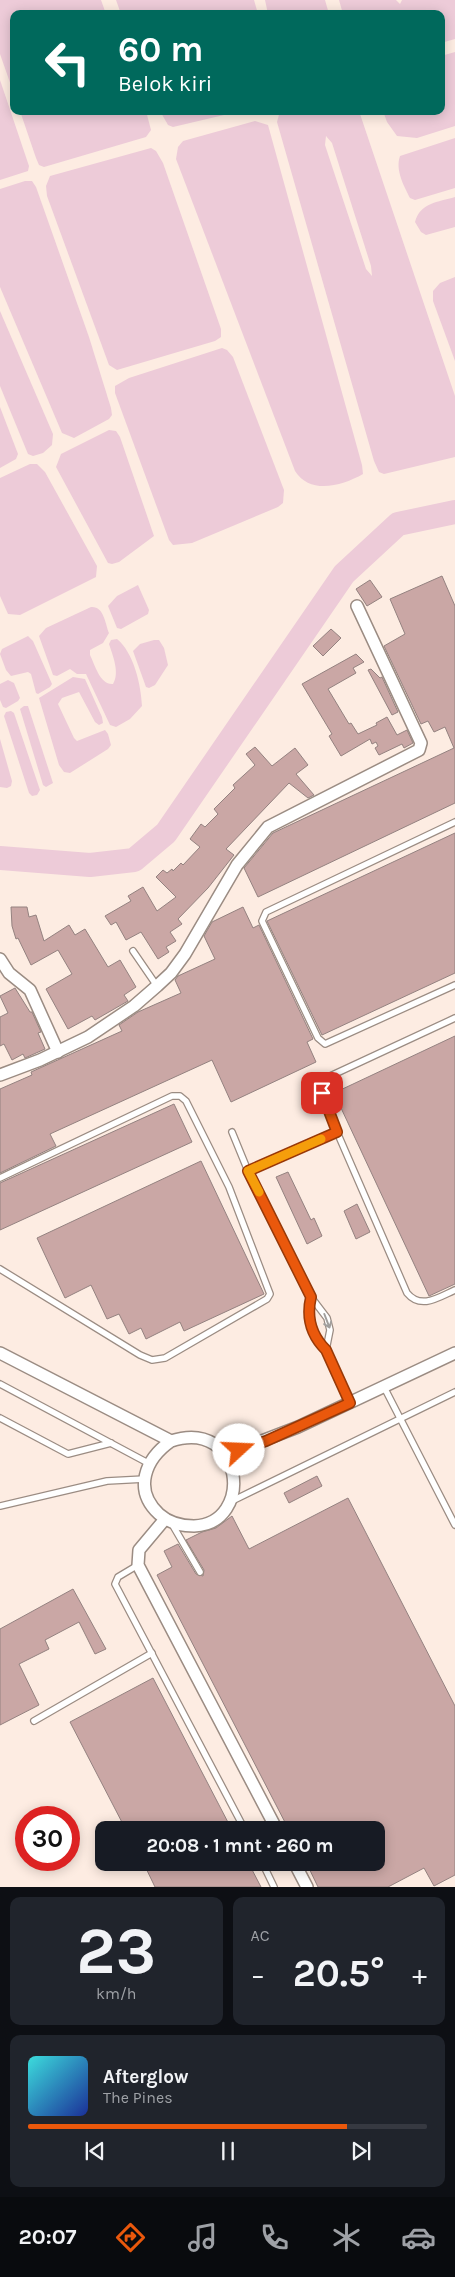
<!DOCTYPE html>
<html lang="id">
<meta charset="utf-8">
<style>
:root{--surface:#171b24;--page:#20242c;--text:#f1f3f6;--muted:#9ea1a6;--line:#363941;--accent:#ea580c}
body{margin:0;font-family:Karla,sans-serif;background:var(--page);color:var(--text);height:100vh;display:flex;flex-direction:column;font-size:19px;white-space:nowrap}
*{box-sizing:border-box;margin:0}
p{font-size:16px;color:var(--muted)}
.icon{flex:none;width:28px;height:28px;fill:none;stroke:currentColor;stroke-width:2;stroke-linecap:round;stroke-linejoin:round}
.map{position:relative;height:1887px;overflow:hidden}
.side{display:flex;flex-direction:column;gap:10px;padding:10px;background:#0d0f14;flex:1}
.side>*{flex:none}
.banner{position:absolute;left:10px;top:10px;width:435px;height:105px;border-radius:10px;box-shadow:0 2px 12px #0003;background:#00695c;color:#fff;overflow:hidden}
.speed{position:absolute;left:15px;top:1806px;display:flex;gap:10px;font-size:25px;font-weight:700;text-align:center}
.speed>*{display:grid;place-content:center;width:65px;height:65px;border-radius:50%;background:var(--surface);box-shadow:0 2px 12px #0003;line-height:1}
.speed .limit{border:8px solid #d22;background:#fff;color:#111}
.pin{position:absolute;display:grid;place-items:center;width:42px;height:42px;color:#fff;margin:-21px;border-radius:10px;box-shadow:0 2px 8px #0006}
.me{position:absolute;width:55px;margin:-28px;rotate:70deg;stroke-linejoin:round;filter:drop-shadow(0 0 4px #0008)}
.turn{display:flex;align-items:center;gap:18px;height:105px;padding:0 25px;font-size:22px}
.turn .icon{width:65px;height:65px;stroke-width:2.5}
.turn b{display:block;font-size:35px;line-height:42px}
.big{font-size:38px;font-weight:700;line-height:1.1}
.side .widget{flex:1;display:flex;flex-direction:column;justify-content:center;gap:8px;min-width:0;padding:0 18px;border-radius:10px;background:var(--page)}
.side .dial{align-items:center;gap:0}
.dial b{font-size:65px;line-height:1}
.song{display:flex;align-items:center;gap:15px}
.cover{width:60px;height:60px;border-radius:8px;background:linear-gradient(135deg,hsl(180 70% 55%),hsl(230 70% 35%))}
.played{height:5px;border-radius:2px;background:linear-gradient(90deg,var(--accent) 80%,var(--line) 80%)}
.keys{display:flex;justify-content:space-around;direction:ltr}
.heat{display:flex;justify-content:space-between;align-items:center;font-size:28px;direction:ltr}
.side .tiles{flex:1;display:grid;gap:10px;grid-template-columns:1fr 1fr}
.widget:last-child{grid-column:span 2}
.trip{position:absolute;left:95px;top:1821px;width:290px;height:50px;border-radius:10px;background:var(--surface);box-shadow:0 2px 12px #0003;font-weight:700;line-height:50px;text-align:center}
.tab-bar{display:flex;height:80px;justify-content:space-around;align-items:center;background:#090b0e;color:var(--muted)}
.tab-bar .icon{width:35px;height:35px}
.tab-bar .on{color:var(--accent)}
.tab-bar b{font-size:22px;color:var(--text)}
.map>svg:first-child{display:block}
</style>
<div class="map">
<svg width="455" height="1887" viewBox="0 0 455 1887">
<rect width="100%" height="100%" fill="#fdece2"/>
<!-- water -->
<g fill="#edcbd8" fill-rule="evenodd">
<path d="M0,0H101L106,14H14V94L0,54Z"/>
<path d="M116,0H254L258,14H121Z"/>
<path d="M265,0H325L329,14H268Z"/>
<path d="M339,0H396L400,4L402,0H455V39L441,43V14H343Z"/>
<path d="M455,52V126L417,138L397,136L387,122L383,111H441V56Z"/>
<path d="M0,80L29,166L28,171L0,180Z"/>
<path d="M20,111H146L151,130L146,137L44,167L39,165L36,158Z"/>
<path d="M160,111H241L173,127L168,125Z"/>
<path d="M280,111H359L455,396V457L384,474L379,472L374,461L277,122ZM326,136L332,143L371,266L372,276L366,269L325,145Z"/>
<path d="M255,121L268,125L362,465L363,474C342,486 310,495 295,471L176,159L178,147L183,141Z"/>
<path d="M455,138V188L415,200L410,198C404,186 395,170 400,156Z"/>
<path d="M151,148L156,151L163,163L221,329V337L215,341L117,370L109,365L47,196L46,186L50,176Z"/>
<path d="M25,181H32L36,187L89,337L111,408L112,415L109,419L74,438L62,433L0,287V189Z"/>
<path d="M455,197V227L426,235L421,232L415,222C420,203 438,202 455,197Z"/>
<path d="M455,277V361L433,301V291L440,283Z"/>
<path d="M0,311L53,434L52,445L43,453L33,456L28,454L0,386Z"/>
<path d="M222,348L227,350L233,357L284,490L283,503L278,507L192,543L173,545L169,540L115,393V386L129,378Z"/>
<path d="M0,407L18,454L16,459L0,468Z"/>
<path d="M109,430L116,431L120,437L154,536L119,562L112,564L108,563L56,467L61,454Z"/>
<path d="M30,464H37L45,472L97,566L96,577L20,615L8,614L0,596V478Z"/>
<path d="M138,585L149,610L148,614L121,629L117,628L108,606L117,596Z"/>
<path d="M91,607C104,606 105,623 109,633L103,643L90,650V655C95,665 100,685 113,684C120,673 113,656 109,644L111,640L117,639C134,653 141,685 142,706L130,719L116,727L110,725L86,674H77L70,669L57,676L53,675L39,636L46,628Z"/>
<path d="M28,636L33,641L52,684L50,687L38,694L36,693L31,674L28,672L11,676L6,670L0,654L2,649Z"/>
<path d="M154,640H159L164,648L168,665L155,685L149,688L146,687L133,651L140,644Z"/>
<path d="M73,677L85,679L102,717L103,723L99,725L95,722L79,692L62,698L58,704L74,738L77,741L105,730L108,734L111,745L108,749L70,773L64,772L59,765L39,698Z"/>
<path d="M8,680L14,683L20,698L18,701L6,708L3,707L0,700V684Z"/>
<path d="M24,706H28L53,783L46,787L43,785L20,709Z"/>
<path d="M11,711L14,713L40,790L37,795L32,796L29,793L4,716L6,712Z"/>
<path d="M0,739L12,781L11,786L7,788L0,787Z"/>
</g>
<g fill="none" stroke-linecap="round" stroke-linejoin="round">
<!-- river -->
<path stroke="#edcbd8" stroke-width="24" d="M0,858L90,865L134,860L166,833L344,574L398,524L455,512"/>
</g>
<!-- building -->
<g fill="#caa7a5" stroke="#948280">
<path d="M442,576L455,606V803L258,897L244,868L273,833L454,748L445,727L434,732L428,721L421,724L384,646L405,634L390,599Z"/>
<path d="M370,580L382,597L367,606L356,589Z"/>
<path d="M331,629L341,638L323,656L313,646Z"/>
<path d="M356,654L364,662L353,668L356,673L328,689L349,724L351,723L358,734L377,725L376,723L387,717L397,735L407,730L413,743L404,748L402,744L379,755L375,748L378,746L376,742L372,744L370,739L341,756L329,736L332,734L302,684Z"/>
<path d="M371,669L380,678L382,677L398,712L392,715L368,670Z"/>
<path d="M255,747L272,766L295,748L308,765L296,774L314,795L308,798L289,783L226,849L234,855L208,888L178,919L182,924L170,932L176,941L166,947L169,952L158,959L141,932L126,940L116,922L111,925L105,916L131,901L128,896L143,887L157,911L176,897L156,877L163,870L167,873L172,869L173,871L181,863L183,865L200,847L190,839L201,824L205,827L218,814L214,809L235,788L233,785L255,765L246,754Z"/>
<path d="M455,833V973L322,1035L267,921Z"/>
<path d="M11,907H27L29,917L36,915L44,941L69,925L75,935L85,929L108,967L120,960L136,987L124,995L128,1001L95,1020L92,1016L68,1029L46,989L72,974L58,950L31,965L18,938L16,939L12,926Z"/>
<path d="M243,907L253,928L259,925L313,1039L307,1042L316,1062L231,1102L212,1060L50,1134L56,1146L0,1173V1089L32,1075L31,1072L122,1031L119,1025L138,1012L181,993L175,980L178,976L215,959L204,936L212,922Z"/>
<path d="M15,988L30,1012H32L41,1032L38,1033L45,1049L25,1058L23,1054L12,1060L4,1044L0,1046V1017L8,1013L0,996Z"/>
<path d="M455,1036V1284L429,1296L334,1093Z"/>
<path d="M174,1104L192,1142L0,1230V1183Z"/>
<path d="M201,1161L264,1294L184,1331L180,1322L146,1339L141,1328L129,1334L119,1314L107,1319L91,1285L65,1298L37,1238Z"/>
<path d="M288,1172L311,1220L314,1218L322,1236L307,1244L276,1177Z"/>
<path d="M357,1204L370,1232L356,1239L344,1211Z"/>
<path d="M317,1476L322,1486L289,1503L284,1493Z"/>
<path d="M348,1498L455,1706V1875L434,1886L424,1868L388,1887H318L306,1862H376V1830H289L157,1575L172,1567L164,1551L178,1544L196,1574L203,1576L204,1570L186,1540L202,1532L216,1528L232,1516L249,1549Z"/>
<path d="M73,1589L106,1649L95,1654L79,1622L45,1640L49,1649L19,1664L39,1705L0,1725V1629Z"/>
<path d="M153,1678L232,1830H126L70,1722Z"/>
<path d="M143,1862H248L261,1887H155Z"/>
</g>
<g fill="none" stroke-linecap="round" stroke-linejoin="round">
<!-- service casing -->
<g stroke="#9b8c83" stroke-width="8">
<g id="service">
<path d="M455,822L266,912L262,921L318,1038L325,1044L455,985"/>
<path d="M133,951L157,986"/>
<path d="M455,1018L326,1078L321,1088L337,1132L407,1293C421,1310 439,1297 455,1290"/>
<path d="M232,1132L248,1171L311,1297L327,1318L330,1330L326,1350"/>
<path d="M248,1171L337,1132"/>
<path d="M0,1178L172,1096H180L186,1101L229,1187L270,1294L267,1299L165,1358L152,1360L140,1355L0,1269"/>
<path d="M311,1297C306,1317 311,1335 326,1350L350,1403"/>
<path d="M0,1384L148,1463"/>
<path d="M384,1387L455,1525"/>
<path d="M0,1418L68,1454L111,1443"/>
<path d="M230,1502L455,1392"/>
<path d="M0,1506L107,1481L145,1479"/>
<path d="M172,1524L200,1572"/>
<path d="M138,1565L118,1577L115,1584L245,1830"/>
<path d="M34,1721L152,1653"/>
<path d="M262,1862L274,1887"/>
</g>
</g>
<!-- minor casing -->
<g stroke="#9b8c83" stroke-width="14">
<g id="minor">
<path d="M0,959L9,973L30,990L58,1052"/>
<path d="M0,1075L40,1060L88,1037L134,1006L157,986L171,973L185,954L237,865L268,827L419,750L421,743L357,606"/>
<path d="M0,1353L171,1441C244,1417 255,1524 194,1526C181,1526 169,1523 159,1514C133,1490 145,1459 171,1441"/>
<path d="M226,1455L298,1427L455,1353"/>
<path d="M165,1519L139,1550L138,1565L277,1830"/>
<path d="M294,1862L307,1887"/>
</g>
</g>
<!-- service -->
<use href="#service" stroke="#fff" stroke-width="5.5"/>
<!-- minor -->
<use href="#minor" stroke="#fff" stroke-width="11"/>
</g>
<!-- one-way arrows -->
<defs><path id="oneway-shaft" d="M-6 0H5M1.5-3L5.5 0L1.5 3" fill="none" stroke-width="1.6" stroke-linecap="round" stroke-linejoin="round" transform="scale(1.25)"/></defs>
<use stroke="#a19f9d" href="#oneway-shaft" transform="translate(327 1321) rotate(69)"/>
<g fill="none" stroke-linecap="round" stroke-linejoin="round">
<!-- route casing -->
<g stroke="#983908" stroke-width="12">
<path id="route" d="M239,1450L266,1441L350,1403L326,1350C311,1335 306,1318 311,1297L248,1171L337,1132L322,1093"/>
</g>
<!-- route -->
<use href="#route" stroke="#ea580c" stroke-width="9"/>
<!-- slow -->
<path stroke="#f59e0b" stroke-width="9" d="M259,1192L248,1171L321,1139"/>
</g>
</svg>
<div class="speed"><div class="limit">30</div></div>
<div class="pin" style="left:322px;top:1093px;background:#d93025"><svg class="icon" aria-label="arrive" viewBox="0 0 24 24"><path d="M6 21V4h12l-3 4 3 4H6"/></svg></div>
<svg class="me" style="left:239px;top:1450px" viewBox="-20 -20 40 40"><circle r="19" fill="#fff"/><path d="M0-13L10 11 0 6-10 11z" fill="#ea580c"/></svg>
<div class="trip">20:08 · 1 mnt · 260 m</div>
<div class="banner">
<div class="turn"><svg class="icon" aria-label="left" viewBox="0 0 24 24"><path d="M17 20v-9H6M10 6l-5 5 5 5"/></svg><div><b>60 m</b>Belok kiri</div></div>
</div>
</div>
<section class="side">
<div class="tiles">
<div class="widget dial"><b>23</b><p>km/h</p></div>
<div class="widget"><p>AC</p>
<div class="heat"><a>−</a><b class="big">20.5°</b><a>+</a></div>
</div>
<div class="widget">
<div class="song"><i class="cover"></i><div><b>Afterglow</b><p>The Pines</p></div></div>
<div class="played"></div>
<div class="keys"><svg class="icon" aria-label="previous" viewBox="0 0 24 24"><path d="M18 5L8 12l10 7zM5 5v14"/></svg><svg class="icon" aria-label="pause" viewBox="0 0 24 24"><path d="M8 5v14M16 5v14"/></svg><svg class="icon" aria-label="next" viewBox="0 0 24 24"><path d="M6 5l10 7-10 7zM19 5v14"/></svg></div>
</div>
</div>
</section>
<nav class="tab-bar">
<b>20:07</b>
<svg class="icon on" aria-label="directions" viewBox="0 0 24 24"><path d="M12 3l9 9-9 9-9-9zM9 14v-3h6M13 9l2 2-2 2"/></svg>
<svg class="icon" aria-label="music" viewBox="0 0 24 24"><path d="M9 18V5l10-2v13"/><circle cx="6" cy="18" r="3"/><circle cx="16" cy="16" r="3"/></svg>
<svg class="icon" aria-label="phone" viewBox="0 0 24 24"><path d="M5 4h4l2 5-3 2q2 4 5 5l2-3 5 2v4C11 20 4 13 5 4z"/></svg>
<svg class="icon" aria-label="climate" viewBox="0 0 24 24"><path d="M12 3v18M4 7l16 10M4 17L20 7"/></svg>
<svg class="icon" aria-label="car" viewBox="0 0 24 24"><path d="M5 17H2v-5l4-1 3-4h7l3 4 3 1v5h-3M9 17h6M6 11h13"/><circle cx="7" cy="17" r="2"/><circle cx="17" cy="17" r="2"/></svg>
</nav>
